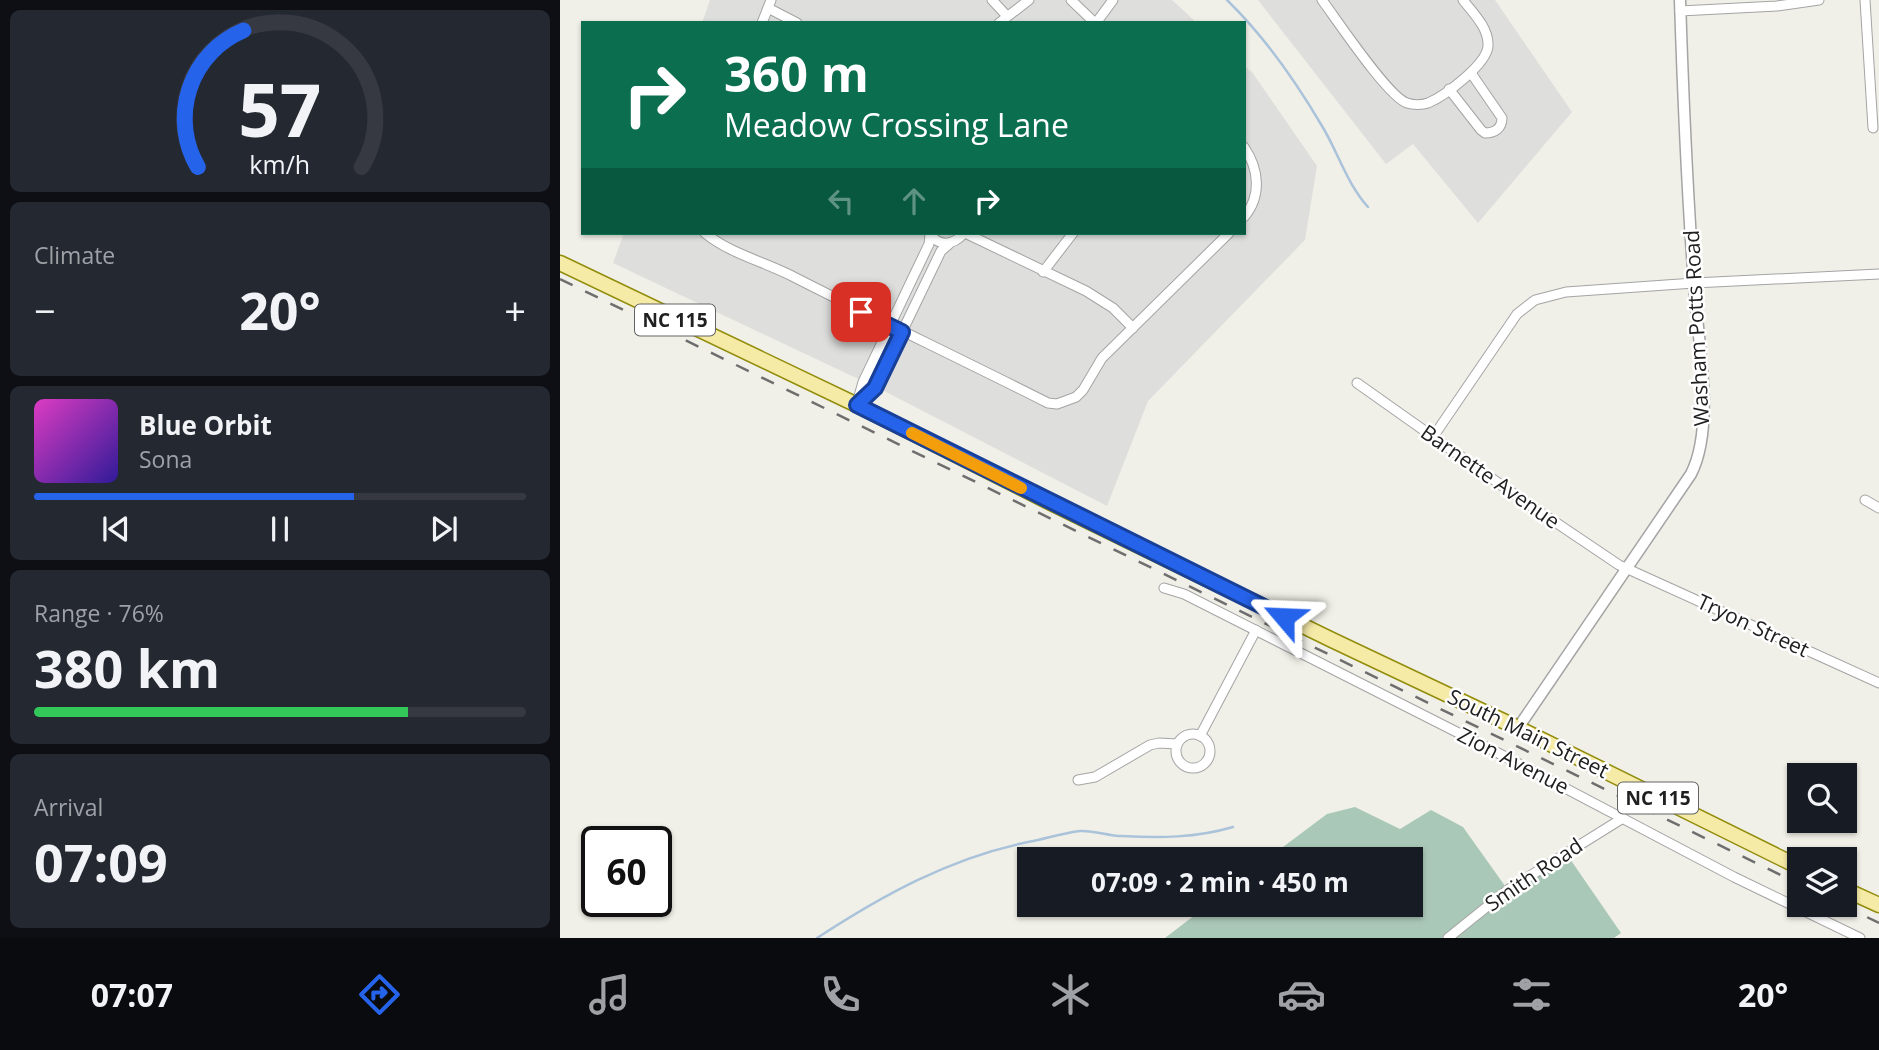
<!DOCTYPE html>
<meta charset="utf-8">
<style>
:root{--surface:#171b24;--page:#242831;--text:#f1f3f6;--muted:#9ea1a6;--line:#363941;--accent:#2563eb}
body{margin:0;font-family:"Open Sans",sans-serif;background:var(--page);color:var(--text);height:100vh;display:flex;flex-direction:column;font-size:26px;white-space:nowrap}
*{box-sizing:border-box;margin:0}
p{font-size:23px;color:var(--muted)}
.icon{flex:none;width:38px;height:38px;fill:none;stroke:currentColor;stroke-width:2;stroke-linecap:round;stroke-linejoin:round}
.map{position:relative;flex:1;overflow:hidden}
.drawer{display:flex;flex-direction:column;gap:10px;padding:10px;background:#0d0f14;width:560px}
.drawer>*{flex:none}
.guide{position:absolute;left:21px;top:21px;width:665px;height:214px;border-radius:0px;box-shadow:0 2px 5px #0004;background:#0b6e4f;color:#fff;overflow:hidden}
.tools{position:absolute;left:1227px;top:763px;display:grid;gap:14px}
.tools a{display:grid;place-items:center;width:70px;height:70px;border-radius:0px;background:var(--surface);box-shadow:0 2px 5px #0004;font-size:35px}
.speed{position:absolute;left:21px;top:826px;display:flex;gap:14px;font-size:35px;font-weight:700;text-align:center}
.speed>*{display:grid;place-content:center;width:91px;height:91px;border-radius:50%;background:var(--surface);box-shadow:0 2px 5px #0004;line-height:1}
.speed .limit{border:4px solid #111;border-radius:10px;background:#fff;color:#111}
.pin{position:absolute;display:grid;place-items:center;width:60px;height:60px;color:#fff;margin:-30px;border-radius:14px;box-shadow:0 4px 10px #0006}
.me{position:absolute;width:77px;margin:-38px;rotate:296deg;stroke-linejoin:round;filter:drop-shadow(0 0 5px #0008)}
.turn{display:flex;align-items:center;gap:24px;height:147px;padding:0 28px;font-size:32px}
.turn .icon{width:91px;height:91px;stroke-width:2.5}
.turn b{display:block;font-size:49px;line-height:60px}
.lanes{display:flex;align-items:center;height:66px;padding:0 28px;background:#0003;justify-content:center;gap:35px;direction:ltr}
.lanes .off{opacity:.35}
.big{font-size:52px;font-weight:700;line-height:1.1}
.drawer .card{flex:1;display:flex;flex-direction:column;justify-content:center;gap:10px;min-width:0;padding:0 24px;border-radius:10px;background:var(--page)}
.drawer .dial{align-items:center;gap:0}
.dial svg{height:182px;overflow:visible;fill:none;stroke:var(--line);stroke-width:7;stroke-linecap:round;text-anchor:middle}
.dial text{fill:var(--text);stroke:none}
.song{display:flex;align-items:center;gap:21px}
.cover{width:84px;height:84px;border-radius:10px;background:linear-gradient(135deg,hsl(310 70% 55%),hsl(250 70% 35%))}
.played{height:7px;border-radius:4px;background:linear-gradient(90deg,var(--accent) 65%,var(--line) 65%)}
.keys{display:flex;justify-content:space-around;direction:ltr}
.heat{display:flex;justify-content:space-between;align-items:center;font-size:38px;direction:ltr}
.charge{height:10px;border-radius:5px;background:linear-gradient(90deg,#34c759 76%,var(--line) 0)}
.trip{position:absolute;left:457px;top:847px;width:406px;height:70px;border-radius:0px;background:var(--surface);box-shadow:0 2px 5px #0004;font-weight:700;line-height:70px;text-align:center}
.dock{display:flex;height:112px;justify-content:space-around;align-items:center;background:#090b0e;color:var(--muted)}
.dock .icon{width:49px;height:49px}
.dock .selected{color:var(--accent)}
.dock b{font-size:32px;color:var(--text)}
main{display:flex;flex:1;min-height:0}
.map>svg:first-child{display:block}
</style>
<main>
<section class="drawer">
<div class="card dial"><svg viewBox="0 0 100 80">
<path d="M14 69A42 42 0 1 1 86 69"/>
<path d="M14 69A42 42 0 0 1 34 9" stroke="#2563eb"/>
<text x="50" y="56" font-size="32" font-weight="700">57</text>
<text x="50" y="72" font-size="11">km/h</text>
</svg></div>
<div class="card"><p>Climate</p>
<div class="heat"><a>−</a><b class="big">20°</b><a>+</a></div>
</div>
<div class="card">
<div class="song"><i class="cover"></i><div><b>Blue Orbit</b><p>Sona</p></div></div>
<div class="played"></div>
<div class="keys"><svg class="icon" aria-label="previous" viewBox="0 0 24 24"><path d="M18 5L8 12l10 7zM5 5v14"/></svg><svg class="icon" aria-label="pause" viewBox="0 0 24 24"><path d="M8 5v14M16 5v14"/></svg><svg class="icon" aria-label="next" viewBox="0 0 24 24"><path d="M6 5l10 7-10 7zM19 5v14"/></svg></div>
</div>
<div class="card"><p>Range · 76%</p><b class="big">380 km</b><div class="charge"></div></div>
<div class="card"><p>Arrival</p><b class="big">07:09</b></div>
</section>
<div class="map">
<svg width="1319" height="938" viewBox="0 0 1319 938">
<rect width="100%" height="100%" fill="#f0f0e8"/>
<!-- residential -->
<g fill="#dededd">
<path d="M150,0H612L637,23H142Z"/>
<path d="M698,0H935L1012,112L918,223L853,144L826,164Z"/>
<path d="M684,66L692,72L757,166L745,240L588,401L547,506L328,393L53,263L64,233H684Z"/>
</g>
<!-- cemetery -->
<path fill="#aac8b7" d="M795,807L840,829L871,810L903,827L950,893L1008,856L1061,933L1054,938H605L648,905H850V859H707L767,814Z"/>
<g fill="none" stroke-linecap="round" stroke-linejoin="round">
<!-- stream -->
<g stroke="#abc3da" stroke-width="2.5">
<path d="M667,0C705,37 735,80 762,126C778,152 787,184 808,207"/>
<path d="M257,938C323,895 390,858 468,842C485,839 502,833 520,831C534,830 548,836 562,836C599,838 636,838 673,827"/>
</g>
<!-- minor casing -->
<g stroke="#a4a4a4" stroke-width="11">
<g id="minor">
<path d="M432,0L447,16"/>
<path d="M511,0L535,23"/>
<path d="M762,0C777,20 828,97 847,103C853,105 862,105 868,103C885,96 927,64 928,46C929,28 913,13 903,0"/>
<path d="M1305,0L1313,128"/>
<path d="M208,8L237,23"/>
<path d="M1120,11L1217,6L1259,0"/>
<path d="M202,23L211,0"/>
<path d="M439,23L469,0"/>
<path d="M536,23L553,0"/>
<path d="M889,89L921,130L925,133C935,133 942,128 942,118L911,73"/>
<path d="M684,147C699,169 702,196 684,217"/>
<path d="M145,233C169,253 202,261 230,275C316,319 403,360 488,403L497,404L516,397L523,390L542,358L669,233"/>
<path d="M369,233C379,247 393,246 404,233"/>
<path d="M405,233L526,291L553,308L573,328"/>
<path d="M483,272L513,233"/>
<path d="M797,383L961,499L1059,565L1319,683"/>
<path d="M297,403L303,382L369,244L370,235"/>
<path d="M297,405L315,388L381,251L389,244"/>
<path d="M873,437L957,314L975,300L1006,292L1134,283L1319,274"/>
<path d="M1305,500L1319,508"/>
<path d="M604,588L624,594L946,757L1174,877L1300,938"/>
<circle cx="633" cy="751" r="17"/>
<path d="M640,736L696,630"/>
<path d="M518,780L535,777L590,745L599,743L617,744"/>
<path d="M888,938L949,889L1063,818"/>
</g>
</g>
<!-- tertiary casing -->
<g stroke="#a4a4a4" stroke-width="13">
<path id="tertiary" d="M958,728L1131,474C1156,425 1137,338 1134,284C1127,189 1123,94 1120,0"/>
</g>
<!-- primary casing -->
<g stroke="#928c0b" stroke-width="17">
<g id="primary">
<path d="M0,263L297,405L495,505L772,640L958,728L1239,867"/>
<path d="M1284,889L1319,905"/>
</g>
</g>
<!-- minor -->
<use href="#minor" stroke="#fff" stroke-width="9"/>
<!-- tertiary -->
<use href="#tertiary" stroke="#fff" stroke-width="10"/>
<!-- primary -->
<use href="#primary" stroke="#f6eaa7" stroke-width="14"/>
<!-- rail -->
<g stroke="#6e6e6e" stroke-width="2.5" stroke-dasharray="14 14" stroke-linecap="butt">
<path d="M0,279L1239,884"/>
<path d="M1282,905L1319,923"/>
</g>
</g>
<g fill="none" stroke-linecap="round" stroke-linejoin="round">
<!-- route casing -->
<g stroke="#184099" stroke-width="18">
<path id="route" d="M301,312L342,332L315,388L297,405L724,617"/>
</g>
<!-- route -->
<use href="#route" stroke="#2563eb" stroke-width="12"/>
<!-- slow -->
<path stroke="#f59e0b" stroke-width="12" d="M352,433L461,488"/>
</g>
<g text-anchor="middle" stroke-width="5" stroke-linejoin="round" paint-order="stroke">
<!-- shield labels -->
<g fill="#fff" stroke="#636363" stroke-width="2">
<rect x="75" y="304.5" width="80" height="31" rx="5"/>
<rect x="1058" y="782.5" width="80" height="31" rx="5"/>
</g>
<g font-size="19" font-weight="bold" fill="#202020">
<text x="115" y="327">NC 115</text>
<text x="1098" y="805">NC 115</text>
</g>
<!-- street labels -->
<g font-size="21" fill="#202020" stroke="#fff">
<text transform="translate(1137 328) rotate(-93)" y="7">Washam Potts Road</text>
<text transform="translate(930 477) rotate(35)" y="7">Barnette Avenue</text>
<text transform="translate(1193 626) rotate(25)" y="7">Tryon Street</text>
<text transform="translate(968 734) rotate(26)" y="7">South Main Street</text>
<text transform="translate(953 761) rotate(27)" y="7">Zion Avenue</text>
<text transform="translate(974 875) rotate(-34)" y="7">Smith Road</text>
</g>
</g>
</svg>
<div class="tools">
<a><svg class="icon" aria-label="search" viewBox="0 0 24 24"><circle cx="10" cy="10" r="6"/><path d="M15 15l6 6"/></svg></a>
<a><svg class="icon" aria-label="layers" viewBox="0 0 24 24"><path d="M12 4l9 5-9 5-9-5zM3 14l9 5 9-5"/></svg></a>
</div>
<div class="speed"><div class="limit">60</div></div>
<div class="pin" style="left:301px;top:312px;background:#d93025"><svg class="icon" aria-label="arrive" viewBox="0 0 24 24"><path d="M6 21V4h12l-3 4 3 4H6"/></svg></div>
<svg class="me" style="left:724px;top:617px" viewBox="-20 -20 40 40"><path d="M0-17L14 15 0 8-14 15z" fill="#2563eb" stroke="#fff" stroke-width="4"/></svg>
<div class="trip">07:09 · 2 min · 450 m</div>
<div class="guide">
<div class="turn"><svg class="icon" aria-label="right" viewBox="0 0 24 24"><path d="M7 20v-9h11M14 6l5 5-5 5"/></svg><div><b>360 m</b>Meadow Crossing Lane</div></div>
<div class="lanes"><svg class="icon off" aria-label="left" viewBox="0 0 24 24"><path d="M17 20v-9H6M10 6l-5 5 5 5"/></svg><svg class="icon off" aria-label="ahead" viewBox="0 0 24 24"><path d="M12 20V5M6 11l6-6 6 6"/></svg><svg class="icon" aria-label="right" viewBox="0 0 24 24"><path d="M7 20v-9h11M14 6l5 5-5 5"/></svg></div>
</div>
</div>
</main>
<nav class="dock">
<b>07:07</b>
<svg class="icon selected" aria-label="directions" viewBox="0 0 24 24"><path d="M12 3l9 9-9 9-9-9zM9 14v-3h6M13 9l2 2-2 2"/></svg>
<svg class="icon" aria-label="music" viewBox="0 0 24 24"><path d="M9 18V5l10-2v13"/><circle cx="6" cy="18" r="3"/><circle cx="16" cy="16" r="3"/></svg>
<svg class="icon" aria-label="phone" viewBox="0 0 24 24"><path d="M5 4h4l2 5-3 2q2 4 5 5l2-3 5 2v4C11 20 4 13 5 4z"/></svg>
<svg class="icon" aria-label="climate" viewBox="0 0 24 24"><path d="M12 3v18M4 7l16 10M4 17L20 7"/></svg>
<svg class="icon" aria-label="car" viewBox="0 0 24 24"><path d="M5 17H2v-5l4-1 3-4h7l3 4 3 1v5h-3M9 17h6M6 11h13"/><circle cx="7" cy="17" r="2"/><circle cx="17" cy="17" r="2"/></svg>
<svg class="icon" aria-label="filters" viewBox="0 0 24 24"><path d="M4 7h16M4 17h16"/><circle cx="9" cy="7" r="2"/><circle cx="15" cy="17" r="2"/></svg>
<b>20°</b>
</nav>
